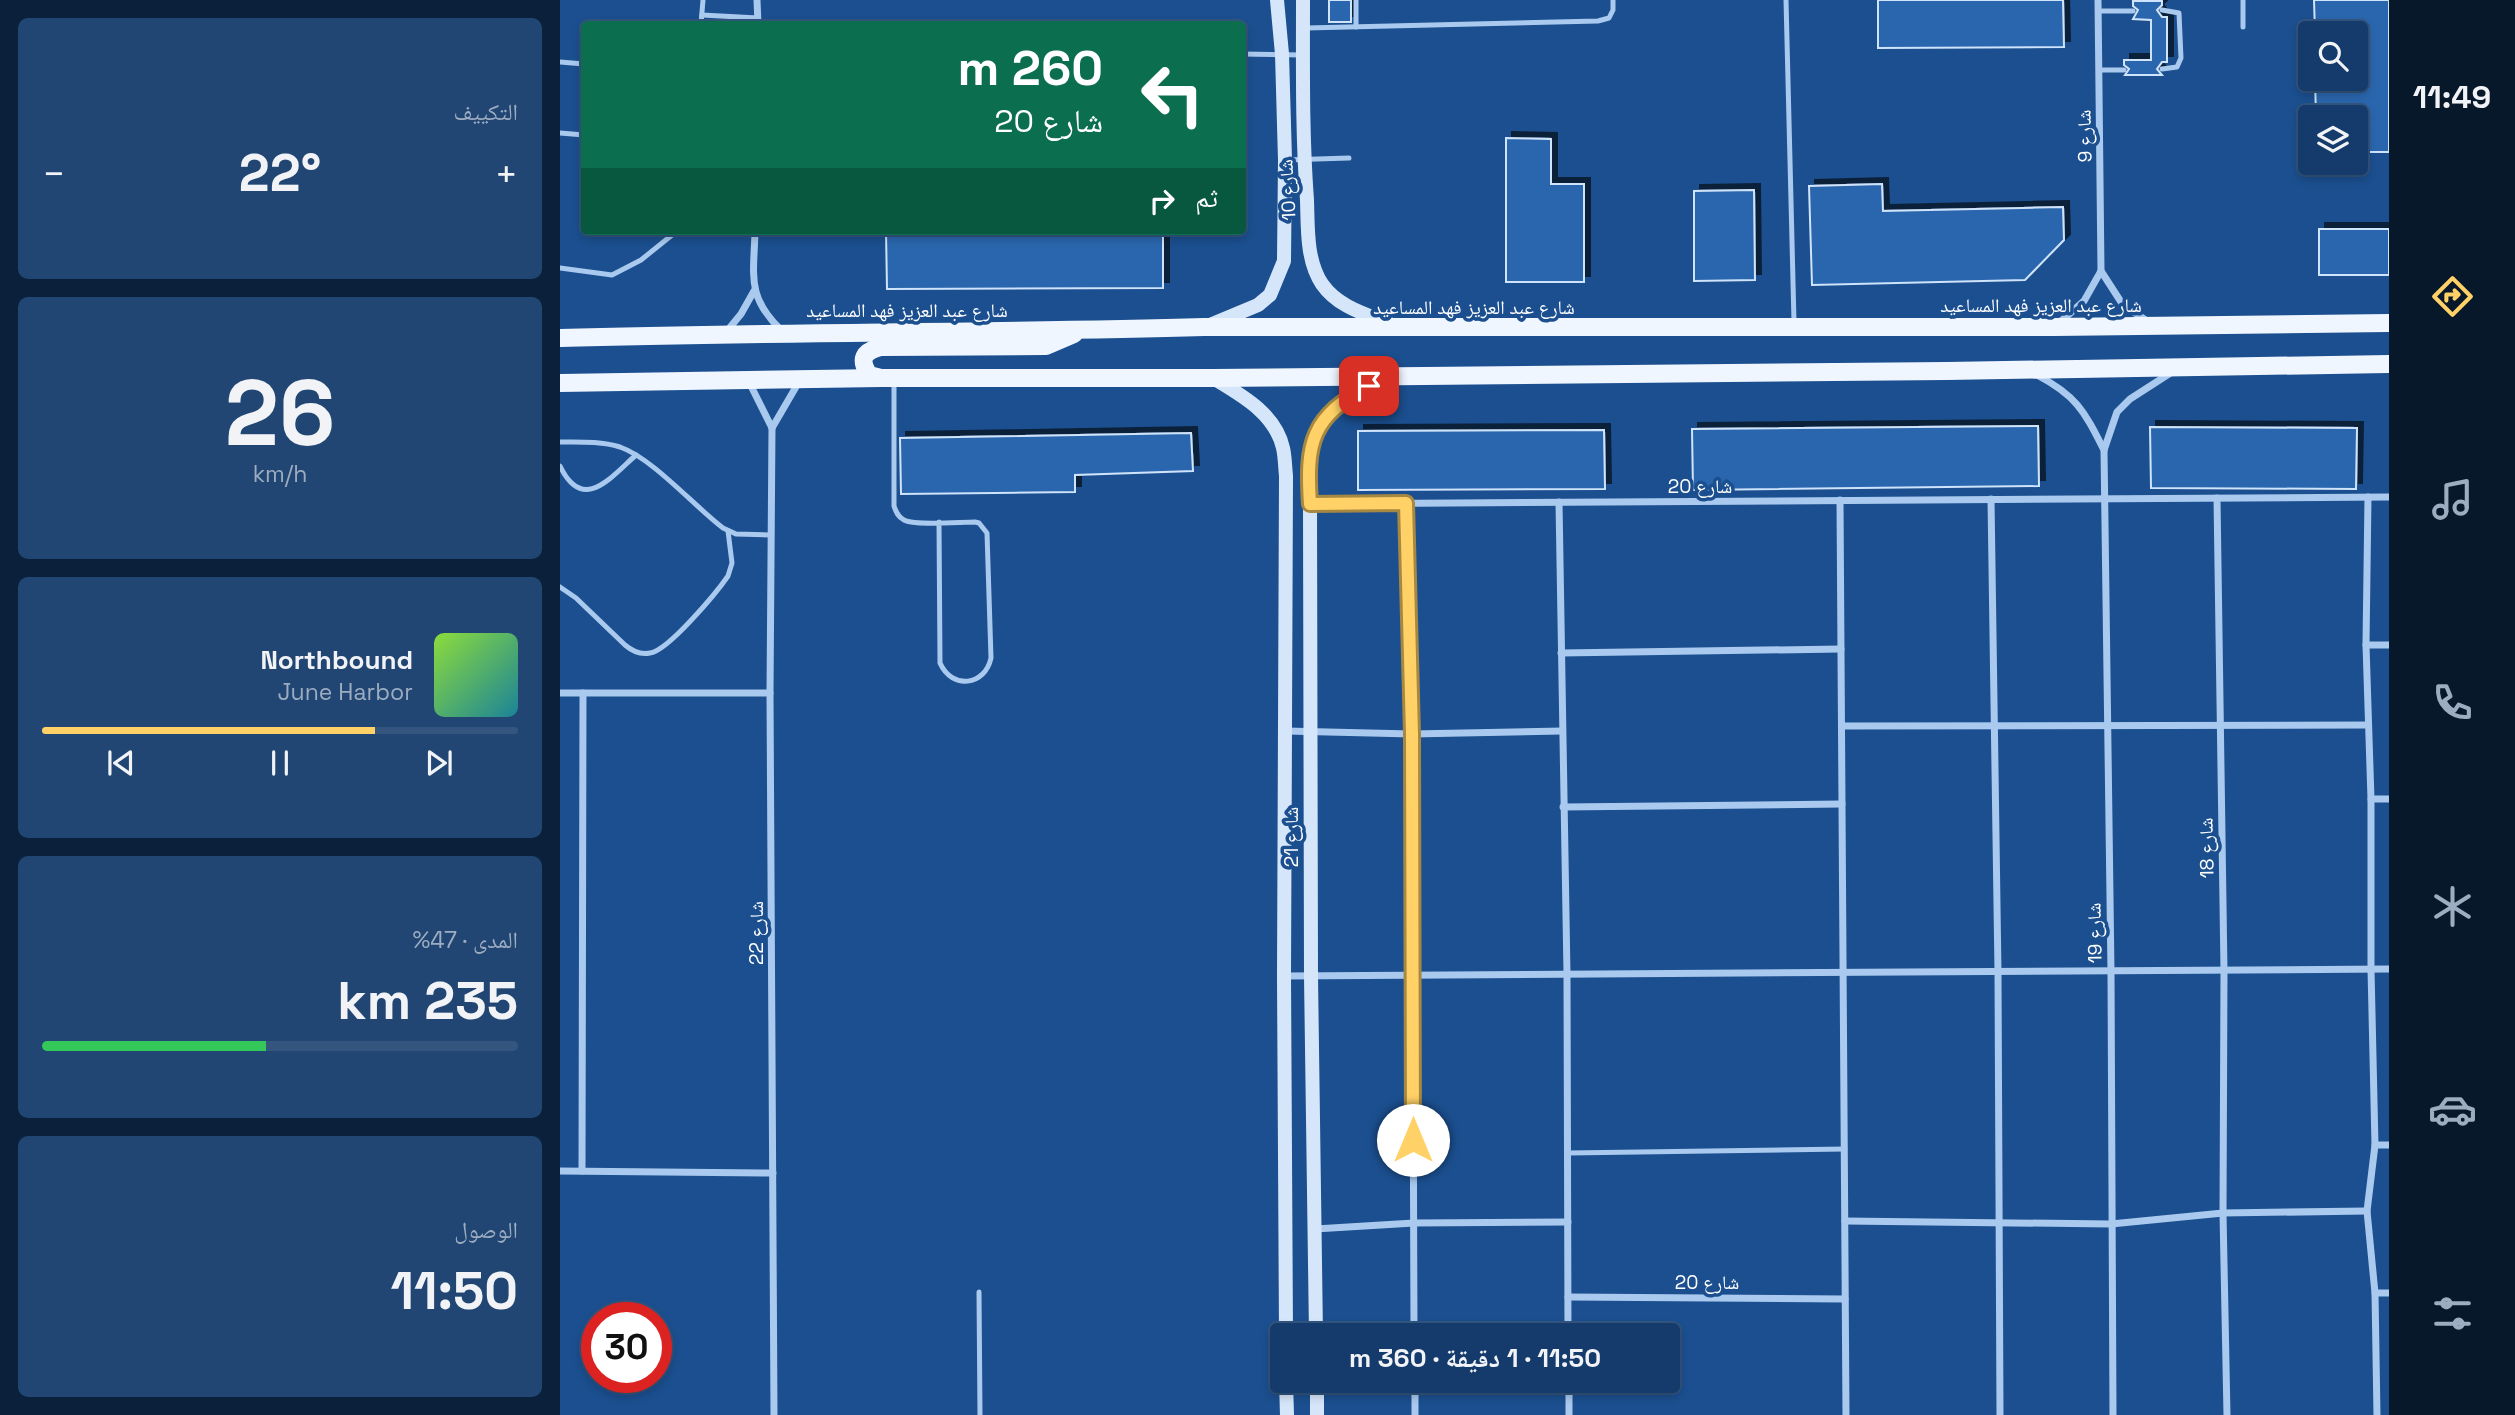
<!DOCTYPE html>
<html lang="ar">
<meta charset="utf-8">
<style>
:root{--surface:#143b6b;--page:#214673;--text:#f1f3f6;--muted:#9dadc1;--line:#33557e;--accent:#ffd166}
body{margin:0;font-family:"Space Grotesk","Noto Naskh Arabic",sans-serif;background:var(--page);color:var(--text);direction:rtl;height:100vh;display:flex;flex-direction:column;font-size:26px;white-space:nowrap}
*{box-sizing:border-box;margin:0}
p{font-size:23px;color:var(--muted)}
.icon{flex:none;width:38px;height:38px;fill:none;stroke:currentColor;stroke-width:2;stroke-linecap:round;stroke-linejoin:round}
.map{position:relative;flex:1;overflow:hidden;direction:ltr}
.drawer{display:flex;flex-direction:column;gap:18px;padding:18px;background:#0b203b;width:560px}
.drawer>*{flex:none}
.hud{position:absolute;left:21px;top:21px;width:665px;height:214px;border-radius:7px;box-shadow:0 4px 10px #0003,0 0 0 2px var(--line);direction:rtl;background:#0b6e4f;color:#fff;overflow:hidden}
.tools{position:absolute;left:1738px;top:21px;display:grid;gap:14px}
.tools a{display:grid;place-items:center;width:70px;height:70px;border-radius:7px;background:var(--surface);box-shadow:0 4px 10px #0003,0 0 0 2px var(--line);font-size:35px}
.speed{position:absolute;left:21px;top:1302px;display:flex;gap:14px;font-size:35px;font-weight:700;text-align:center}
.speed>*{display:grid;place-content:center;width:91px;height:91px;border-radius:50%;background:var(--surface);box-shadow:0 4px 10px #0003,0 0 0 2px var(--line);line-height:1}
.speed .limit{border:10px solid #d22;background:#fff;color:#111}
.pin{position:absolute;display:grid;place-items:center;width:60px;height:60px;color:#fff;margin:-30px;border-radius:14px;box-shadow:0 4px 10px #0006}
.me{position:absolute;width:77px;margin:-38px;rotate:0deg;stroke-linejoin:round;filter:drop-shadow(0 0 5px #0008)}
.turn{display:flex;align-items:center;gap:24px;height:147px;padding:0 28px;font-size:32px}
.turn .icon{width:91px;height:91px;stroke-width:2.5}
.turn b{display:block;font-size:49px;line-height:60px}
.then{display:flex;align-items:center;height:66px;padding:0 28px;background:#0003;gap:14px;font-size:26px}
.big{font-size:52px;font-weight:700;line-height:1.1}
.drawer .card{flex:1;display:flex;flex-direction:column;justify-content:center;gap:10px;min-width:0;padding:0 24px;border-radius:10px;background:var(--page)}
.drawer .dial{align-items:center;gap:0}
.dial b{font-size:91px;line-height:1}
.song{display:flex;align-items:center;gap:21px}
.cover{width:84px;height:84px;border-radius:10px;background:linear-gradient(135deg,hsl(90 70% 55%),hsl(190 70% 35%))}
.played{height:7px;border-radius:4px;background:linear-gradient(90deg,var(--accent) 70%,var(--line) 70%)}
.keys{display:flex;justify-content:space-around;direction:ltr}
.heat{display:flex;justify-content:space-between;align-items:center;font-size:38px;direction:ltr}
.charge{height:10px;border-radius:5px;background:linear-gradient(90deg,#34c759 47%,var(--line) 0)}
.trip{position:absolute;left:710px;top:1323px;width:410px;height:70px;border-radius:7px;background:var(--surface);box-shadow:0 4px 10px #0003,0 0 0 2px var(--line);font-weight:700;line-height:70px;text-align:center;direction:rtl}
main{display:flex;flex:1;min-height:0}
.tabs{display:flex;flex-direction:column;width:126px;justify-content:space-around;align-items:center;background:#08182b;color:var(--muted)}
.tabs .icon{width:49px;height:49px}
.tabs .on{color:var(--accent)}
.tabs b{font-size:32px;color:var(--text)}
.map>svg:first-child{display:block}
</style>
<main>
<nav class="tabs">
<b>11:49</b>
<svg class="icon on" aria-label="directions" viewBox="0 0 24 24"><path d="M12 3l9 9-9 9-9-9zM9 14v-3h6M13 9l2 2-2 2"/></svg>
<svg class="icon" aria-label="music" viewBox="0 0 24 24"><path d="M9 18V5l10-2v13"/><circle cx="6" cy="18" r="3"/><circle cx="16" cy="16" r="3"/></svg>
<svg class="icon" aria-label="phone" viewBox="0 0 24 24"><path d="M5 4h4l2 5-3 2q2 4 5 5l2-3 5 2v4C11 20 4 13 5 4z"/></svg>
<svg class="icon" aria-label="climate" viewBox="0 0 24 24"><path d="M12 3v18M4 7l16 10M4 17L20 7"/></svg>
<svg class="icon" aria-label="car" viewBox="0 0 24 24"><path d="M5 17H2v-5l4-1 3-4h7l3 4 3 1v5h-3M9 17h6M6 11h13"/><circle cx="7" cy="17" r="2"/><circle cx="17" cy="17" r="2"/></svg>
<svg class="icon" aria-label="filters" viewBox="0 0 24 24"><path d="M4 7h16M4 17h16"/><circle cx="9" cy="7" r="2"/><circle cx="15" cy="17" r="2"/></svg>
</nav>
<div class="map">
<svg width="1829" height="1415" viewBox="0 0 1829 1415">
<defs>
<filter id="shadow"><feDropShadow dx="6" dy="-6" stdDeviation="0" flood-color="#0009"/></filter>
</defs>
<rect width="100%" height="100%" fill="#1b4f8f"/>
<!-- building -->
<g fill="#2a66ad" stroke="#cfe3fa" stroke-width="2" filter="url(#shadow)">
<rect x="769" y="0" width="22" height="22"/>
<path d="M1318,0H1503L1504,47L1318,48Z"/>
<path d="M1754,0H1829V152H1796V117H1756L1755,79H1796V33H1755Z"/>
<path d="M1573,1H1602V5L1597,10L1602,17H1607V62H1602L1597,69L1602,75H1565L1569,69L1564,65V60H1591V20L1573,19L1578,10L1573,6Z"/>
<path d="M946,138L991,139V184H1024V282H946Z"/>
<path d="M1322,184L1323,211L1503,207L1504,240L1465,280L1252,285L1249,186Z"/>
<path d="M1194,190L1195,280L1134,281V191Z"/>
<rect x="1759" y="229" width="70" height="46"/>
<path d="M326,231H603V288L327,289Z"/>
<path d="M1478,426L1479,486L1133,490L1132,429Z"/>
<path d="M1590,427L1797,428L1796,489L1591,488Z"/>
<path d="M1044,430L1045,489L798,490V431Z"/>
<path d="M631,433L633,471L515,475V492L341,494L340,438Z"/>
</g>
<g fill="none" stroke-linecap="round" stroke-linejoin="round">
<!-- lane -->
<g stroke="#a9c9ee" stroke-width="5">
<path d="M796,0V27"/>
<path d="M1226,0L1234,322"/>
<path d="M1683,0V27"/>
<path d="M1539,11H1573"/>
<path d="M142,15L198,18"/>
<path d="M141,24L143,0"/>
<path d="M746,28L1038,21L1049,18L1053,10V0"/>
<path d="M682,54L743,55"/>
<path d="M0,62L24,64"/>
<path d="M1602,69L1617,67L1621,58L1619,13L1602,10"/>
<path d="M1539,70H1564"/>
<path d="M0,133L24,135"/>
<path d="M725,160L789,158"/>
<path d="M142,231L195,234"/>
<path d="M0,268L52,275L81,260L117,231"/>
<path d="M334,381V506C336,512 338,517 344,520C355,526 400,522 415,522L419,523L427,533L431,658C425,686 392,690 380,663L379,522"/>
<path d="M0,442C20,442 41,441 60,447C92,458 134,506 163,528L176,534L211,535"/>
<path d="M0,466C23,514 51,477 76,455"/>
<path d="M0,587L16,598L65,645C72,651 80,655 90,653C108,651 157,592 168,576L172,563L168,531"/>
<path d="M1008,1153L1285,1149"/>
<path d="M419,1292L420,1415"/>
</g>
<!-- street -->
<g stroke="#a9c9ee" stroke-width="7">
<path d="M197,0L198,24"/>
<path d="M195,231C194,275 186,296 221,330"/>
<path d="M1541,271L1563,305L1587,321"/>
<path d="M1499,323L1524,301L1541,271L1538,0"/>
<path d="M167,331L181,314L194,291"/>
<path d="M1477,375C1517,396 1524,411 1544,450"/>
<path d="M189,382L212,428"/>
<path d="M1808,497L1806,645L1811,799V969L1815,1145L1807,1211L1815,1293L1817,1415"/>
<path d="M1657,498L1664,971L1663,1213L1667,1415"/>
<path d="M1431,499L1438,972L1440,1415"/>
<path d="M1280,500L1286,1415"/>
<path d="M999,502L1007,974L1008,1335"/>
<path d="M846,503L852,734L854,1335"/>
<path d="M750,504L1829,497"/>
<path d="M1806,645H1829"/>
<path d="M1001,653L1281,649"/>
<path d="M0,693H210"/>
<path d="M1282,726L1808,725"/>
<path d="M726,731L852,734L1002,731"/>
<path d="M1811,799H1829"/>
<path d="M1003,807L1282,804"/>
<path d="M724,976L1829,969"/>
<path d="M1815,1145H1829"/>
<path d="M0,1171L213,1173"/>
<path d="M22,1171L23,693"/>
<path d="M1285,1221L1551,1224L1663,1213L1807,1211"/>
<path d="M755,1229L854,1223L1008,1222"/>
<path d="M1815,1293H1829"/>
<path d="M1008,1297L1285,1299"/>
<path d="M855,1381V1415"/>
<path d="M1009,1381V1415"/>
<path d="M214,1415L210,693L212,428L240,380"/>
<path d="M1553,1415L1551,972L1544,450L1557,412L1570,399L1612,372"/>
</g>
<!-- secondary -->
<g stroke="#d6e6fa" stroke-width="14">
<path d="M743,0C743,67 742,133 747,200C748,227 746,260 762,284C778,307 805,314 830,324"/>
<path d="M650,325L698,305L710,295L724,261L725,160L722,54L717,0"/>
<path d="M653,378C681,395 715,413 723,448C725,456 725,467 726,476L724,976L726,1335"/>
<path d="M756,1335L751,976L750,504C744,426 759,413 826,377"/>
<path d="M726,1381L727,1415"/>
<path d="M757,1381V1415"/>
</g>
<!-- primary -->
<g stroke="#f0f6ff" stroke-width="18">
<path d="M0,338C215,332 430,333 644,327H1494L1829,323"/>
<path d="M321,378L309,375C299,359 303,352 320,347L486,346L514,334"/>
<path d="M0,383L321,378H653L1387,371L1829,364"/>
</g>
</g>
<g fill="none" stroke-linecap="round" stroke-linejoin="round">
<!-- route casing -->
<g stroke="#a68842" stroke-width="18">
<path id="route" d="M809,386C751,417 746,442 750,504L846,503L852,734L853,1140"/>
</g>
<!-- route -->
<use href="#route" stroke="#ffd166" stroke-width="12"/>
</g>
<g text-anchor="middle" stroke-width="7" stroke-linejoin="round" paint-order="stroke">
<!-- street labels -->
<g font-size="19" fill="#fff" stroke="#1b4f8f">
<text transform="translate(1524 136) rotate(-91)" y="7">شارع 9</text>
<text transform="translate(727 190) rotate(-93)" y="7">شارع 10</text>
<text x="1481" y="312">شارع عبد العزيز فهد المساعيد</text>
<text x="914" y="314">شارع عبد العزيز فهد المساعيد</text>
<text x="347" y="317">شارع عبد العزيز فهد المساعيد</text>
<text x="1140" y="493">شارع 20</text>
<text transform="translate(731 837) rotate(-90)" y="7">شارع 21</text>
<text transform="translate(1646 848) rotate(-91)" y="7">شارع 18</text>
<text transform="translate(196 933) rotate(-90)" y="7">شارع 22</text>
<text transform="translate(1534 933) rotate(-91)" y="7">شارع 19</text>
<text x="1147" y="1289">شارع 20</text>
</g>
</g>
</svg>
<div class="tools">
<a><svg class="icon" aria-label="search" viewBox="0 0 24 24"><circle cx="10" cy="10" r="6"/><path d="M15 15l6 6"/></svg></a>
<a><svg class="icon" aria-label="layers" viewBox="0 0 24 24"><path d="M12 4l9 5-9 5-9-5zM3 14l9 5 9-5"/></svg></a>
</div>
<div class="speed"><div class="limit">30</div></div>
<div class="pin" style="left:809px;top:386px;background:#d93025"><svg class="icon" aria-label="arrive" viewBox="0 0 24 24"><path d="M6 21V4h12l-3 4 3 4H6"/></svg></div>
<svg class="me" style="left:853px;top:1140px" viewBox="-20 -20 40 40"><circle r="19" fill="#fff"/><path d="M0-13L10 11 0 6-10 11z" fill="#ffd166"/></svg>
<div class="trip">11:50 · 1 دقيقة · 360 m</div>
<div class="hud">
<div class="turn"><svg class="icon" aria-label="left" viewBox="0 0 24 24"><path d="M17 20v-9H6M10 6l-5 5 5 5"/></svg><div><b>260 m</b>شارع 20</div></div>
<div class="then">ثم<svg class="icon" aria-label="right" viewBox="0 0 24 24"><path d="M7 20v-9h11M14 6l5 5-5 5"/></svg></div>
</div>
</div>
<section class="drawer">
<div class="card"><p>التكييف</p>
<div class="heat"><a>−</a><b class="big">22°</b><a>+</a></div>
</div>
<div class="card dial"><b>26</b><p>km/h</p></div>
<div class="card">
<div class="song"><i class="cover"></i><div><b>Northbound</b><p>June Harbor</p></div></div>
<div class="played"></div>
<div class="keys"><svg class="icon" aria-label="previous" viewBox="0 0 24 24"><path d="M18 5L8 12l10 7zM5 5v14"/></svg><svg class="icon" aria-label="pause" viewBox="0 0 24 24"><path d="M8 5v14M16 5v14"/></svg><svg class="icon" aria-label="next" viewBox="0 0 24 24"><path d="M6 5l10 7-10 7zM19 5v14"/></svg></div>
</div>
<div class="card"><p>المدى · 47%</p><b class="big">235 km</b><div class="charge"></div></div>
<div class="card"><p>الوصول</p><b class="big">11:50</b></div>
</section>
</main>
